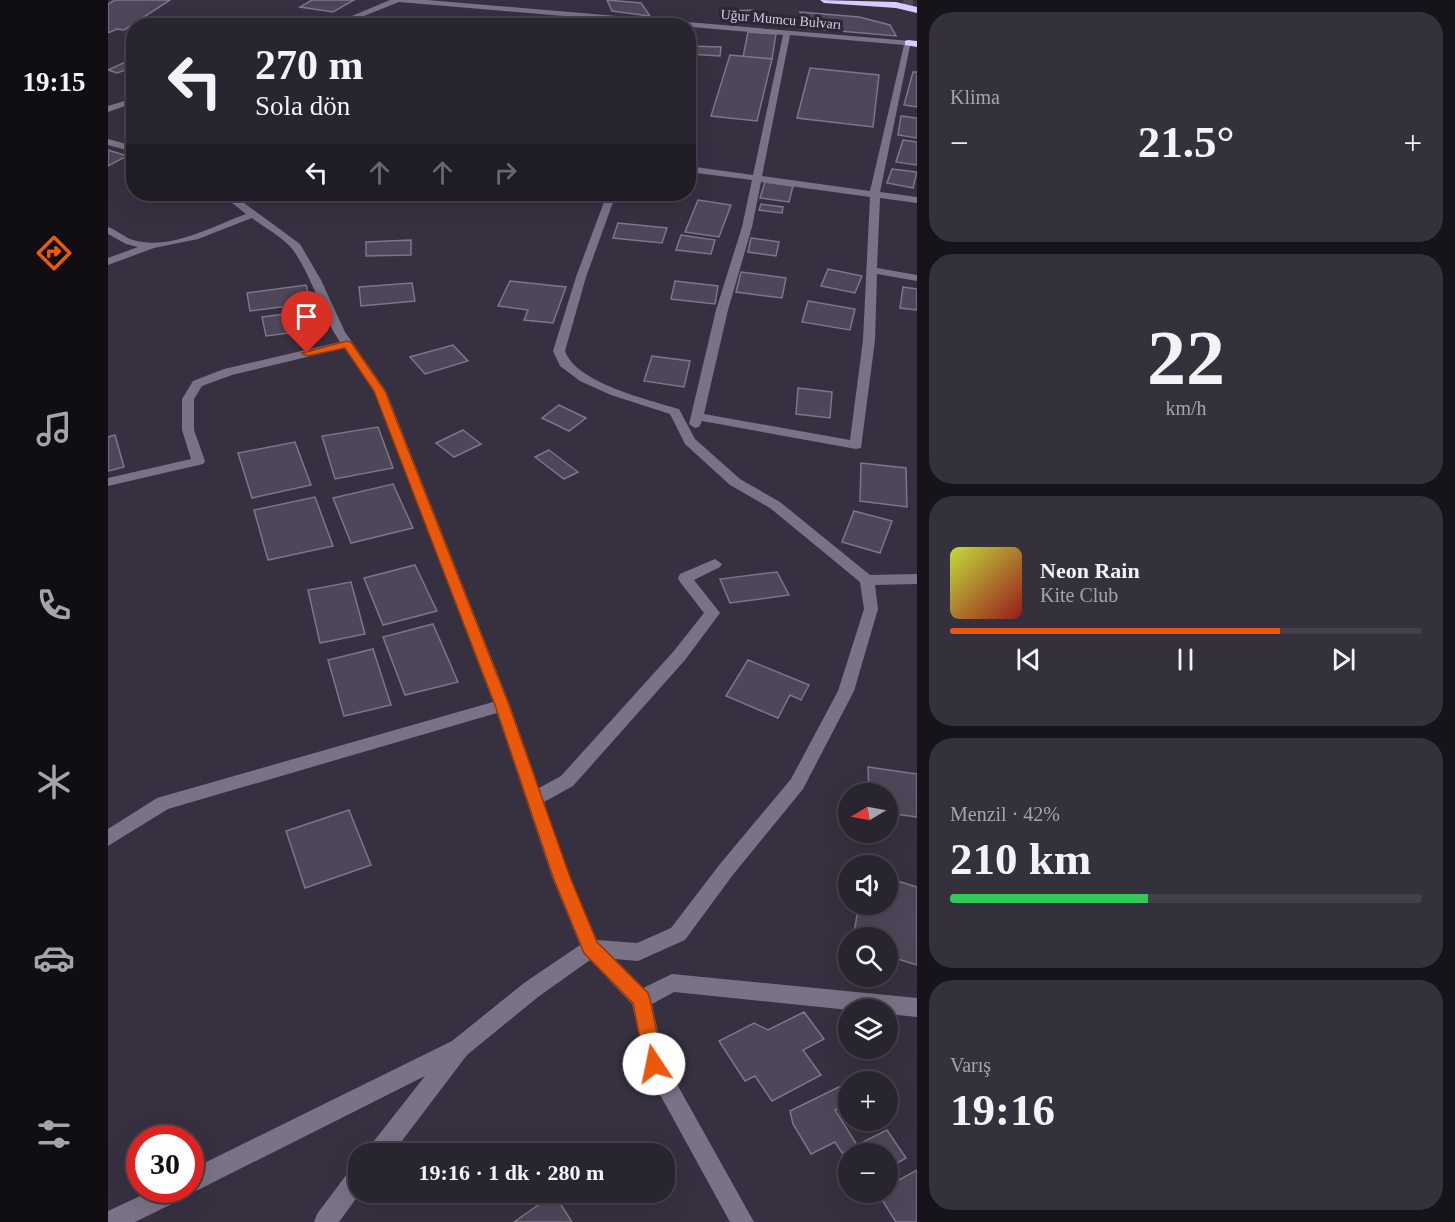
<!DOCTYPE html>
<html lang="tr">
<meta charset="utf-8">
<style>
:root{--surface:#282430;--page:#34303c;--text:#f1f3f6;--muted:#a5a4ab;--line:#44414c;--accent:#ea580c}
body{margin:0;font-family:"Times New Roman",serif;background:var(--page);color:var(--text);height:100vh;display:flex;flex-direction:column;font-size:22px;white-space:nowrap}
*{box-sizing:border-box;margin:0}
p{font-size:20px;color:var(--muted)}
.icon{flex:none;width:33px;height:33px;fill:none;stroke:currentColor;stroke-width:2;stroke-linecap:round;stroke-linejoin:round}
.map{position:relative;flex:1;overflow:hidden}
.details{display:flex;flex-direction:column;gap:12px;padding:12px;background:#16141a;width:538px}
.details>*{flex:none}
.banner{position:absolute;left:18px;top:18px;width:570px;height:183px;border-radius:24px;box-shadow:0 6px 24px #0002,0 0 0 2px var(--line);background:#282430;color:var(--text);overflow:hidden}
.needle{width:39px;rotate:260deg}
.buttons{position:absolute;left:730px;top:783px;display:grid;gap:12px}
.buttons a{display:grid;place-items:center;width:60px;height:60px;border-radius:50%;background:var(--surface);box-shadow:0 6px 24px #0002,0 0 0 2px var(--line);font-size:30px}
.speed{position:absolute;left:18px;top:1125px;display:flex;gap:12px;font-size:30px;font-weight:700;text-align:center}
.speed>*{display:grid;place-content:center;width:78px;height:78px;border-radius:50%;background:var(--surface);box-shadow:0 6px 24px #0002,0 0 0 2px var(--line);line-height:1}
.speed .limit{border:9px solid #d22;background:#fff;color:#111}
.pin{position:absolute;display:grid;place-items:center;width:51px;height:51px;color:#fff;margin:-62px -26px;border-radius:50% 50% 50% 0;rotate:-45deg;box-shadow:0 0 6px #0007}
.pin .icon{rotate:45deg}
.me{position:absolute;width:66px;margin:-33px;rotate:349deg;stroke-linejoin:round;filter:drop-shadow(0 0 4px #0008)}
.turn{display:flex;align-items:center;gap:21px;height:126px;padding:0 30px;font-size:27px}
.turn .icon{width:78px;height:78px;stroke-width:2.5}
.turn b{display:block;font-size:42px;line-height:51px}
.lanes{display:flex;align-items:center;height:57px;padding:0 30px;background:#0003;justify-content:center;gap:30px;direction:ltr}
.lanes .off{opacity:.35}
.big{font-size:45px;font-weight:700;line-height:1.1}
.details .tile{flex:1;display:flex;flex-direction:column;justify-content:center;gap:9px;min-width:0;padding:0 21px;border-radius:24px;background:var(--page)}
.details .dial{align-items:center;gap:0}
.dial b{font-size:78px;line-height:1}
.song{display:flex;align-items:center;gap:18px}
.cover{width:72px;height:72px;border-radius:9px;background:linear-gradient(135deg,hsl(70 70% 55%),hsl(0 70% 35%))}
.played{height:6px;border-radius:3px;background:linear-gradient(90deg,var(--accent) 70%,var(--line) 70%)}
.keys{display:flex;justify-content:space-around;direction:ltr}
.heat{display:flex;justify-content:space-between;align-items:center;font-size:33px;direction:ltr}
.charge{height:9px;border-radius:4px;background:linear-gradient(90deg,#34c759 42%,var(--line) 0)}
.trip{position:absolute;left:240px;top:1143px;width:327px;height:60px;border-radius:24px;background:var(--surface);box-shadow:0 6px 24px #0002,0 0 0 2px var(--line);font-weight:700;line-height:60px;text-align:center}
main{display:flex;flex:1;min-height:0}
.tab-bar{display:flex;flex-direction:column;width:108px;justify-content:space-around;align-items:center;background:#100e13;color:var(--muted)}
.tab-bar .icon{width:42px;height:42px}
.tab-bar .active{color:var(--accent)}
.tab-bar b{font-size:27px;color:var(--text)}
.map>svg:first-child{display:block}
</style>
<main>
<nav class="tab-bar">
<b>19:15</b>
<svg class="icon active" aria-label="directions" viewBox="0 0 24 24"><path d="M12 3l9 9-9 9-9-9zM9 14v-3h6M13 9l2 2-2 2"/></svg>
<svg class="icon" aria-label="music" viewBox="0 0 24 24"><path d="M9 18V5l10-2v13"/><circle cx="6" cy="18" r="3"/><circle cx="16" cy="16" r="3"/></svg>
<svg class="icon" aria-label="phone" viewBox="0 0 24 24"><path d="M5 4h4l2 5-3 2q2 4 5 5l2-3 5 2v4C11 20 4 13 5 4z"/></svg>
<svg class="icon" aria-label="climate" viewBox="0 0 24 24"><path d="M12 3v18M4 7l16 10M4 17L20 7"/></svg>
<svg class="icon" aria-label="car" viewBox="0 0 24 24"><path d="M5 17H2v-5l4-1 3-4h7l3 4 3 1v5h-3M9 17h6M6 11h13"/><circle cx="7" cy="17" r="2"/><circle cx="17" cy="17" r="2"/></svg>
<svg class="icon" aria-label="filters" viewBox="0 0 24 24"><path d="M4 7h16M4 17h16"/><circle cx="9" cy="7" r="2"/><circle cx="15" cy="17" r="2"/></svg>
</nav>
<div class="map">
<svg width="809" height="1222" viewBox="0 0 809 1222">
<rect width="100%" height="100%" fill="#363040"/>
<!-- building -->
<g fill="#4e4759" stroke="#7d7689" stroke-width="1.5">
<path d="M7,0H62L16,30L9,29L0,33V4Z"/>
<path d="M204,0H246L225,12L192,7Z"/>
<path d="M499,0L533,3L542,16L504,11Z"/>
<path d="M646,10L654,21L625,22L617,11Z"/>
<path d="M692,12L751,17L782,25L788,36L697,28Z"/>
<path d="M640,32L668,34L664,59L635,57Z"/>
<path d="M580,46L613,47L612,56L580,54Z"/>
<path d="M622,55L664,59L649,121L603,116Z"/>
<path d="M26,58V67L9,73L0,70Z"/>
<path d="M702,68L771,75L765,127L689,118Z"/>
<path d="M805,72H809V107L796,105Z"/>
<path d="M793,116L809,118V138L790,135Z"/>
<path d="M795,140L809,142V165L788,162Z"/>
<path d="M0,150L19,156L0,166Z"/>
<path d="M784,169L809,172L805,188L779,183Z"/>
<path d="M657,182L685,186L681,202L652,198Z"/>
<path d="M39,194H76L55,201L48,196L43,197Z"/>
<path d="M590,200L623,205L611,237L577,232Z"/>
<path d="M653,204L675,207L674,213L651,210Z"/>
<path d="M510,223L559,228L554,243L505,238Z"/>
<path d="M573,235L607,240L603,254L568,250Z"/>
<path d="M643,238L671,242L668,256L640,252Z"/>
<path d="M303,240V255L258,256V242Z"/>
<path d="M720,269L754,276L747,293L713,286Z"/>
<path d="M633,272L678,278L674,298L628,292Z"/>
<path d="M402,281L458,287L445,323L416,320L420,310L390,306Z"/>
<path d="M567,281L610,286L607,304L563,299Z"/>
<path d="M304,283L307,301L253,306L251,287Z"/>
<path d="M198,285L203,303L142,311L139,293Z"/>
<path d="M795,287L809,289V310L792,308Z"/>
<path d="M700,301L747,309L742,330L694,322Z"/>
<path d="M207,310L212,329L158,336L154,317Z"/>
<path d="M345,345L360,361L317,374L302,357Z"/>
<path d="M544,356L582,361L576,387L536,381Z"/>
<path d="M690,388L724,392L722,418L688,414Z"/>
<path d="M451,405L478,418L461,431L434,418Z"/>
<path d="M270,427L285,468L227,479L214,436Z"/>
<path d="M355,430L373,444L346,457L328,443Z"/>
<path d="M7,435L16,467L0,471V437Z"/>
<path d="M187,442L203,485L144,498L130,453Z"/>
<path d="M441,450L470,472L456,479L427,457Z"/>
<path d="M753,463L798,468L799,507L752,501Z"/>
<path d="M285,484L305,528L243,543L225,498Z"/>
<path d="M207,497L225,546L160,560L146,510Z"/>
<path d="M746,511L784,521L772,553L734,542Z"/>
<path d="M307,565L329,611L275,625L256,578Z"/>
<path d="M669,572L681,595L622,603L612,579Z"/>
<path d="M243,582L257,634L212,643L200,590Z"/>
<path d="M325,624L350,682L297,695L275,637Z"/>
<path d="M265,649L283,705L236,716L220,660Z"/>
<path d="M640,660L701,685L693,700L682,695L670,718L618,696Z"/>
<path d="M760,767L809,774V817L780,813V794H761Z"/>
<path d="M241,810L263,865L197,888L178,831Z"/>
<path d="M780,878L809,887V965L780,956V938H745L751,904H780Z"/>
<path d="M696,1012L716,1039L695,1050L713,1075L664,1101L647,1076L637,1081L611,1041L646,1023L660,1030Z"/>
<path d="M741,1082V1103L727,1110L749,1145L779,1130L798,1158L782,1167L780,1154H758L752,1144L734,1153L727,1142L703,1154L685,1124L682,1111Z"/>
<path d="M809,1170V1222H788L769,1192H780V1186Z"/>
<path d="M446,1194L464,1222H406Z"/>
</g>
<g fill="none" stroke-linecap="round" stroke-linejoin="round">
<!-- highway-tunnel -->
<path stroke="#4e4857" stroke-width="10" stroke-dasharray="10 4.5" stroke-linecap="butt" d="M795,2L809,3"/>
<!-- minor -->
<g fill="#7a7387" fill-rule="evenodd">
<path d="M282,0H319L803,41L772,192L809,197V203L772,198L769,268L809,275V281L769,274L767,340L753,448L748,449L594,421L591,427L587,428L581,424L608,310L634,227L644,180L580,172V166L645,175L675,35L291,2L231,26H220ZM682,35L796,45L762,191L654,176ZM653,182L762,197L755,340L742,440L596,414L620,310L644,227Z"/>
<path d="M26,98V103L0,112V106Z"/>
<path d="M0,139L26,146V152L0,145Z"/>
<path d="M113,194H124L192,244L213,280L237,332L278,391L402,705L431,788L453,776L565,652L596,613L572,582L570,578L572,574L607,559L614,564L612,567L586,580L609,609L612,613L609,617L577,660L465,786L436,802L462,877L489,940L529,943L563,928L612,864L683,779L730,691L756,609L752,582L662,508L622,485L577,444L562,414L503,395L472,381L452,366L445,351L468,277L499,194H508L478,277L457,351C468,383 541,400 571,409L587,439L632,479L672,502L762,575L809,574V584L767,585L770,609L746,691L695,789L624,876L577,940L530,961L507,959L535,988L564,974L809,998V1017L780,1014V1010H741L566,992L544,1004L556,1061L646,1222H622L539,1071L524,1004L482,960L430,997L359,1055L284,1154H259L262,1146L317,1076L90,1190L82,1193L78,1192L76,1198L27,1222H0V1211L45,1190H82V1170L344,1041L416,983L472,945L444,877L389,713L60,809L0,846V829L49,798L385,702L266,391L236,348L124,375L94,386L86,399V430L97,461L95,464L0,486V478L83,459L74,430V399L85,381L116,369L232,342C213,314 205,278 185,250C176,238 157,228 144,218L90,239L46,248L0,265V258L30,247L18,244L0,234V227C9,230 16,237 25,240C62,251 105,226 138,214Z"/>
<path d="M250,1167V1192H253L231,1222H206L209,1214L242,1170Z"/>
</g>
<!-- highway -->
<g fill="#dccbfa" fill-rule="evenodd">
<path d="M712,0L788,2L809,7V13L788,8L716,3Z"/>
<path d="M800,40L809,41V47L797,45V41Z"/>
</g>
</g>
<!-- route -->
<path fill="#ea580c" stroke="#983908" stroke-width="1.5" d="M239,341L243,342L277,391L401,705L462,877L489,942L540,993L542,999L555,1064L553,1070L546,1073L539,1070L537,1064L525,1003L476,953L474,948L445,877L387,705L266,391L237,348L199,356L194,353Z"/>
<g text-anchor="middle" stroke-width="6" stroke-linejoin="round" paint-order="stroke">
<!-- far-street labels -->
<g font-size="14" fill="#d4d0db" stroke="#2c2636">
<text transform="translate(673 19) rotate(5)" y="5">Uğur Mumcu Bulvarı</text>
</g>
</g>
</svg>
<div class="buttons">
<a><svg class="needle" viewBox="-14 -14 28 28"><path d="M0-13l5 13h-10z" fill="#e53935"/><path d="M0 13l5-13h-10z" fill="#a5a4ab"/></svg></a>
<a><svg class="icon" aria-label="sound" viewBox="0 0 24 24"><path d="M4 9h4l5-4v14l-5-4H4zM17 9q2 3 0 6"/></svg></a>
<a><svg class="icon" aria-label="search" viewBox="0 0 24 24"><circle cx="10" cy="10" r="6"/><path d="M15 15l6 6"/></svg></a>
<a><svg class="icon" aria-label="layers" viewBox="0 0 24 24"><path d="M12 4l9 5-9 5-9-5zM3 14l9 5 9-5"/></svg></a>
<a>+</a>
<a>−</a>
</div>
<div class="speed"><div class="limit">30</div></div>
<div class="pin" style="left:199px;top:353px;background:#d93025"><svg class="icon" aria-label="arrive" viewBox="0 0 24 24"><path d="M6 21V4h12l-3 4 3 4H6"/></svg></div>
<svg class="me" style="left:546px;top:1064px" viewBox="-20 -20 40 40"><circle r="19" fill="#fff"/><path d="M0-13L10 11 0 6-10 11z" fill="#ea580c"/></svg>
<div class="trip">19:16 · 1 dk · 280 m</div>
<div class="banner">
<div class="turn"><svg class="icon" aria-label="left" viewBox="0 0 24 24"><path d="M17 20v-9H6M10 6l-5 5 5 5"/></svg><div><b>270 m</b>Sola dön</div></div>
<div class="lanes"><svg class="icon" aria-label="left" viewBox="0 0 24 24"><path d="M17 20v-9H6M10 6l-5 5 5 5"/></svg><svg class="icon off" aria-label="ahead" viewBox="0 0 24 24"><path d="M12 20V5M6 11l6-6 6 6"/></svg><svg class="icon off" aria-label="ahead" viewBox="0 0 24 24"><path d="M12 20V5M6 11l6-6 6 6"/></svg><svg class="icon off" aria-label="right" viewBox="0 0 24 24"><path d="M7 20v-9h11M14 6l5 5-5 5"/></svg></div>
</div>
</div>
<section class="details">
<div class="tile"><p>Klima</p>
<div class="heat"><a>−</a><b class="big">21.5°</b><a>+</a></div>
</div>
<div class="tile dial"><b>22</b><p>km/h</p></div>
<div class="tile">
<div class="song"><i class="cover"></i><div><b>Neon Rain</b><p>Kite Club</p></div></div>
<div class="played"></div>
<div class="keys"><svg class="icon" aria-label="previous" viewBox="0 0 24 24"><path d="M18 5L8 12l10 7zM5 5v14"/></svg><svg class="icon" aria-label="pause" viewBox="0 0 24 24"><path d="M8 5v14M16 5v14"/></svg><svg class="icon" aria-label="next" viewBox="0 0 24 24"><path d="M6 5l10 7-10 7zM19 5v14"/></svg></div>
</div>
<div class="tile"><p>Menzil · 42%</p><b class="big">210 km</b><div class="charge"></div></div>
<div class="tile"><p>Varış</p><b class="big">19:16</b></div>
</section>
</main>
